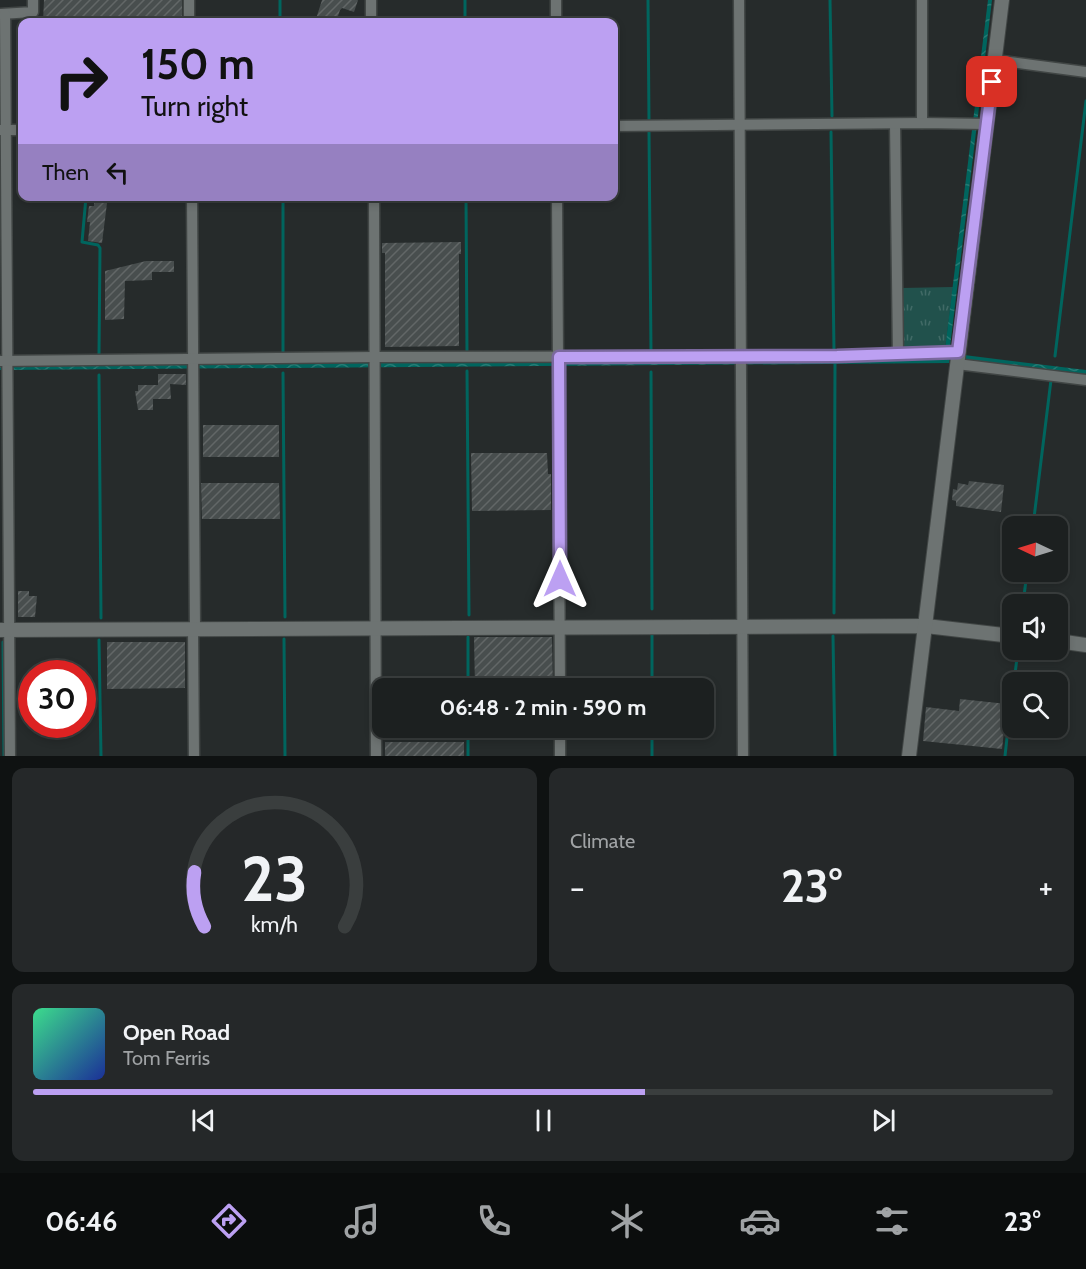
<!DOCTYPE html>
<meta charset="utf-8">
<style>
:root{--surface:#1c2020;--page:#252829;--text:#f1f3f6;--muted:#a0a3a5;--line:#3a3e3e;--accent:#bca0f2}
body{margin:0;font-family:Cabin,sans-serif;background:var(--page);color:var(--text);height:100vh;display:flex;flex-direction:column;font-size:22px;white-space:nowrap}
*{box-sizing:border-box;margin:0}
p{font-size:20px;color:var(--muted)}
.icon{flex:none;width:33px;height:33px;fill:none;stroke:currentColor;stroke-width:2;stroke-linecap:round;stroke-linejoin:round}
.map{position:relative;height:756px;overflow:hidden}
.side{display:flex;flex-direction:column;gap:12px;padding:12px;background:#0f1212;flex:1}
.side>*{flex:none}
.top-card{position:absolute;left:18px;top:18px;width:600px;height:183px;border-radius:12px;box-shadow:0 3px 9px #0003,0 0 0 2px var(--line);background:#bca0f2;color:#111;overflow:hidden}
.needle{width:39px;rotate:274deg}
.controls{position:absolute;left:1002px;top:516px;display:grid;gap:12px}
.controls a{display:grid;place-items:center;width:66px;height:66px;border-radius:12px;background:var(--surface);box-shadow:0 3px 9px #0003,0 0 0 2px var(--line);font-size:30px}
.speed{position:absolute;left:18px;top:660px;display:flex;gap:12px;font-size:30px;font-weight:700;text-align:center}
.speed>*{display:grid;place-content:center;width:78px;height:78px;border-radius:50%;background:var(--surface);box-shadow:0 3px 9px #0003,0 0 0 2px var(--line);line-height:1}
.speed .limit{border:9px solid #d22;background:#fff;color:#111}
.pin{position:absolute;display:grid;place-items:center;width:51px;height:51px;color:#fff;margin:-26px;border-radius:12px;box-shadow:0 3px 9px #0006}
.me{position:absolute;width:66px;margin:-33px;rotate:0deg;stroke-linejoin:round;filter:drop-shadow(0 0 4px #0008)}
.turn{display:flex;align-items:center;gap:21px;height:126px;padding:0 24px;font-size:27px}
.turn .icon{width:78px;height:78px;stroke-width:2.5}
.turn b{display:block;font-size:42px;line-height:51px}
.then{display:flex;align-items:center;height:57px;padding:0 24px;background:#0003;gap:12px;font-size:22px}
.big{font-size:45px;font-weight:700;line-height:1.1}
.side .card{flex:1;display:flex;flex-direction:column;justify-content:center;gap:9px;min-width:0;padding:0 21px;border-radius:12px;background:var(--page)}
.side .dial{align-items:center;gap:0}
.dial svg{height:156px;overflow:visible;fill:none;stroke:var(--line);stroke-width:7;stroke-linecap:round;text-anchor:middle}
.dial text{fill:var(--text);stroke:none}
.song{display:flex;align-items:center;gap:18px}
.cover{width:72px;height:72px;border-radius:9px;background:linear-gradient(135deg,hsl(150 70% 55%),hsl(230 70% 35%))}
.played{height:6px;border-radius:3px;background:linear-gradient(90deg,var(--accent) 60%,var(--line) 60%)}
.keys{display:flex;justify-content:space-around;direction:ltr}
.heat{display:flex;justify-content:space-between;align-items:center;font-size:33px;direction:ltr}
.side .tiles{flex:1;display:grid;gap:12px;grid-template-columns:1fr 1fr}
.card:last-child{grid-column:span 2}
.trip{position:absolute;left:372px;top:678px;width:342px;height:60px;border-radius:12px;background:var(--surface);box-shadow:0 3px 9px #0003,0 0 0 2px var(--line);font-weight:700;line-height:60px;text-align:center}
.tabs{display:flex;height:96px;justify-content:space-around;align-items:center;background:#0b0d0d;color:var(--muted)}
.tabs .icon{width:42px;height:42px}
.tabs .on{color:var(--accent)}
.tabs b{font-size:27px;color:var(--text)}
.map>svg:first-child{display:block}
</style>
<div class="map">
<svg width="1086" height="756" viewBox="0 0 1086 756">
<defs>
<pattern id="grass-tufts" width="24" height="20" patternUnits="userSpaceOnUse" patternTransform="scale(1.5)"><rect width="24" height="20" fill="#21514c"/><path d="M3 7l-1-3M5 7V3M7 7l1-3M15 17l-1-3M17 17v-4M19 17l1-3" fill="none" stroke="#416a66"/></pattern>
<pattern id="water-waves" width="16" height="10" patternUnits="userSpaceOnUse" patternTransform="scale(1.5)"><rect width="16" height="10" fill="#00655e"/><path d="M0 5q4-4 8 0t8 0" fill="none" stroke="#257b75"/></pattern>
<pattern id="building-hatch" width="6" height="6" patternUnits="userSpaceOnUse" patternTransform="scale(1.5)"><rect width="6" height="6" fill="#484e4e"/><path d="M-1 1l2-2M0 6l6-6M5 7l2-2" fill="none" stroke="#626767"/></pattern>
</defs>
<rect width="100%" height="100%" fill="#262b2b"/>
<!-- grass -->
<path fill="url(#grass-tufts)" d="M953,287L945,349L902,351V288Z"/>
<!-- water -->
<g fill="url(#water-waves)">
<path d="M988,0H992L950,347L945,349Z"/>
<path d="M964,355L1086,370V374L964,359Z"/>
<path d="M950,358L949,363L0,370V364Z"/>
</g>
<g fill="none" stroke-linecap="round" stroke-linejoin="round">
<!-- stream -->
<g stroke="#00655e" stroke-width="3">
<path d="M280,0V22"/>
<path d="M465,0V22"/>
<path d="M648,0L649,121"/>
<path d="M830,0L832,116"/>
<path d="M649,132L651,352"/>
<path d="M831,132L834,351"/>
<path d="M88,196L86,197L82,242L98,245L100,248L99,355"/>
<path d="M283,196V355"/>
<path d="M466,196L467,353"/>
<path d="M1055,356L1086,101"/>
<path d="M467,371L469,615"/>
<path d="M651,372L652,609"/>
<path d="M283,373L285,617"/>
<path d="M99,375L101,618"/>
<path d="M1033,526L1051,380"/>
<path d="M1023,604L1027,572"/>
<path d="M834,613L835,364"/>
<path d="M652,634V688"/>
<path d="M833,636L835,756"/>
<path d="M284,639L285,756"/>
<path d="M99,640L101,756"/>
<path d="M3,642L4,756"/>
<path d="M1014,682L1018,650"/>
<path d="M468,688V637"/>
<path d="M468,728V756"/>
<path d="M652,728V756"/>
<path d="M1005,756L1012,692"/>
</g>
</g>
<!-- building -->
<g fill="url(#building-hatch)">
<path d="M44,0H182V22H43Z"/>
<path d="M322,0H358L354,12L342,8L340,10L336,22H315Z"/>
<path d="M94,201L107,203L102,243L88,241L90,222H87L89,206H94Z"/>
<path d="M461,242V254H459V346L385,347V253H382V243Z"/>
<path d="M146,261H174V272H152V280L125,281L124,319L105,320V271Z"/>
<path d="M158,374H186V385L170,384L171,399H153V410H138L135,391H138V385H158Z"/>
<rect x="203" y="425" width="76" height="32"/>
<path d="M471,453H547L548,474H551V510L472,511Z"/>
<path d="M969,481L1004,485L1001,512L956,506V501L952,500L953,489L957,490L958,483L968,485Z"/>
<path d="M201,483H279L280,519H202Z"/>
<path d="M18,591H29V596H37L35,617H18Z"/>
<path d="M474,637H552L553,688H475Z"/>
<path d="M107,642H185V688L107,689Z"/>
<path d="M960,699L1007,704L1002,749L923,741L926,707L959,711Z"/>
<rect x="385" y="742" width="79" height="14"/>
</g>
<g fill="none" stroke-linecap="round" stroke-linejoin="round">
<!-- minor casing -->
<g stroke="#414645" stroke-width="13">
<g id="minor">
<path d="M189,0V22"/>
<path d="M371,0V22"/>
<path d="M556,0V22"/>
<path d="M739,0L743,756"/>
<path d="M922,0V123"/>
<path d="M0,14L33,12V0"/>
<path d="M5,14L10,756"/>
<path d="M995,60L1086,72"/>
<path d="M895,124L898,354"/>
<path d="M614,126L922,123L987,124"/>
<path d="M0,130H22"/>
<path d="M192,196L195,628"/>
<path d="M374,196L376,756"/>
<path d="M557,196L560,688"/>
<path d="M0,361L374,357L837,356L958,352"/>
<path d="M957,364L1086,380"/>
<path d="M193,628L194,756"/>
<path d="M560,756V728"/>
</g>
</g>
<!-- tertiary casing -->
<g stroke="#414645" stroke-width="16">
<g id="tertiary">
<path d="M0,630L926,626L1012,636"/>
<path d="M1058,641L1086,645"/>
<path d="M909,756L1002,0"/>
</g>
</g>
<!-- minor -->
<use href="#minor" stroke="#6d7372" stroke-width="10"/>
<!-- tertiary -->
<use href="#tertiary" stroke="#6d7372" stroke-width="14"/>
</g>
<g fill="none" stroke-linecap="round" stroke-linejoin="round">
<!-- route casing -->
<g stroke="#7a689d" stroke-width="15">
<path id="route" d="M560,579L559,357L837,356L958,352L992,82"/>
</g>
<!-- route -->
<use href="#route" stroke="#bca0f2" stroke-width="10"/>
</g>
</svg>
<div class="controls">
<a><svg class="needle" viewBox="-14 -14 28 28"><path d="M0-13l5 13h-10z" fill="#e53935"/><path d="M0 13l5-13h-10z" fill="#a0a3a5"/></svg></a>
<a><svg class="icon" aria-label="sound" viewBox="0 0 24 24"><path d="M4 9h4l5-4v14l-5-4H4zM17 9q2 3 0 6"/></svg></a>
<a><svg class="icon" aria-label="search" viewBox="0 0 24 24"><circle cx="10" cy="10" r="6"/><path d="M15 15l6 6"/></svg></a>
</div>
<div class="speed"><div class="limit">30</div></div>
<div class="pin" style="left:992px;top:82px;background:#d93025"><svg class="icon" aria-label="arrive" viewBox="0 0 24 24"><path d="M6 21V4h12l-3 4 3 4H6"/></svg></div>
<svg class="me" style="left:560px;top:579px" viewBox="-20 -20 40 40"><path d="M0-17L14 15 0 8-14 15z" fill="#bca0f2" stroke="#fff" stroke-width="4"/></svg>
<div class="trip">06:48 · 2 min · 590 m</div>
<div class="top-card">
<div class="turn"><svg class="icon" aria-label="right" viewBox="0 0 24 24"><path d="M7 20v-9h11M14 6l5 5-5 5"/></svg><div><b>150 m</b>Turn right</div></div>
<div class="then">Then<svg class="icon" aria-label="left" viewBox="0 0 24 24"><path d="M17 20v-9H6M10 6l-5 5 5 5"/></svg></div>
</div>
</div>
<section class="side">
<div class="tiles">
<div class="card dial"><svg viewBox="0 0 100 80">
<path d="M14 69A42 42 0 1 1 86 69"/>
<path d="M14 69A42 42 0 0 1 9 41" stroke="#bca0f2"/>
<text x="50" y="56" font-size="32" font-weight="700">23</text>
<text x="50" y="72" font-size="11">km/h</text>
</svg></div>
<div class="card"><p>Climate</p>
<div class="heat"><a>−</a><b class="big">23°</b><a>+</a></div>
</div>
<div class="card">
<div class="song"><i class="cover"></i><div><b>Open Road</b><p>Tom Ferris</p></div></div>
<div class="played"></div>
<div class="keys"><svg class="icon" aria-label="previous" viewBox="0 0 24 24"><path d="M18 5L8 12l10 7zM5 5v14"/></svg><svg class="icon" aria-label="pause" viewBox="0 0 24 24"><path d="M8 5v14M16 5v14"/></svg><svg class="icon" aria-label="next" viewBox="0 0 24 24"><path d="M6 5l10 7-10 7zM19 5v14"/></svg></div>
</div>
</div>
</section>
<nav class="tabs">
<b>06:46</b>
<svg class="icon on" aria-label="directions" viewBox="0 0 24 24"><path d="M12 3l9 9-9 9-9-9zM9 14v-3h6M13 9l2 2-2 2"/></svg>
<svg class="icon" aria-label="music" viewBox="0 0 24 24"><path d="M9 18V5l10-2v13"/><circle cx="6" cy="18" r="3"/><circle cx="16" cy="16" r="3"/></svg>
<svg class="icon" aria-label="phone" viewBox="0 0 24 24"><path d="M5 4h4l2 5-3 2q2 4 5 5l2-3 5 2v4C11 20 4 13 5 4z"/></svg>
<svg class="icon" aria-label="climate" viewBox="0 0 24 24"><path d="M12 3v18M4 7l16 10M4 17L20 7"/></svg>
<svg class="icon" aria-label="car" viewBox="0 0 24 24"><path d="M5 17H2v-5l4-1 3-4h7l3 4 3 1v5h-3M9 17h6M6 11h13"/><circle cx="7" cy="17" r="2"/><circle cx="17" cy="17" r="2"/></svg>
<svg class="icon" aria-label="filters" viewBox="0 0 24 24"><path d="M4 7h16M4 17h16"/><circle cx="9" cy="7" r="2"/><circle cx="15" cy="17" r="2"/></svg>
<b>23°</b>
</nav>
